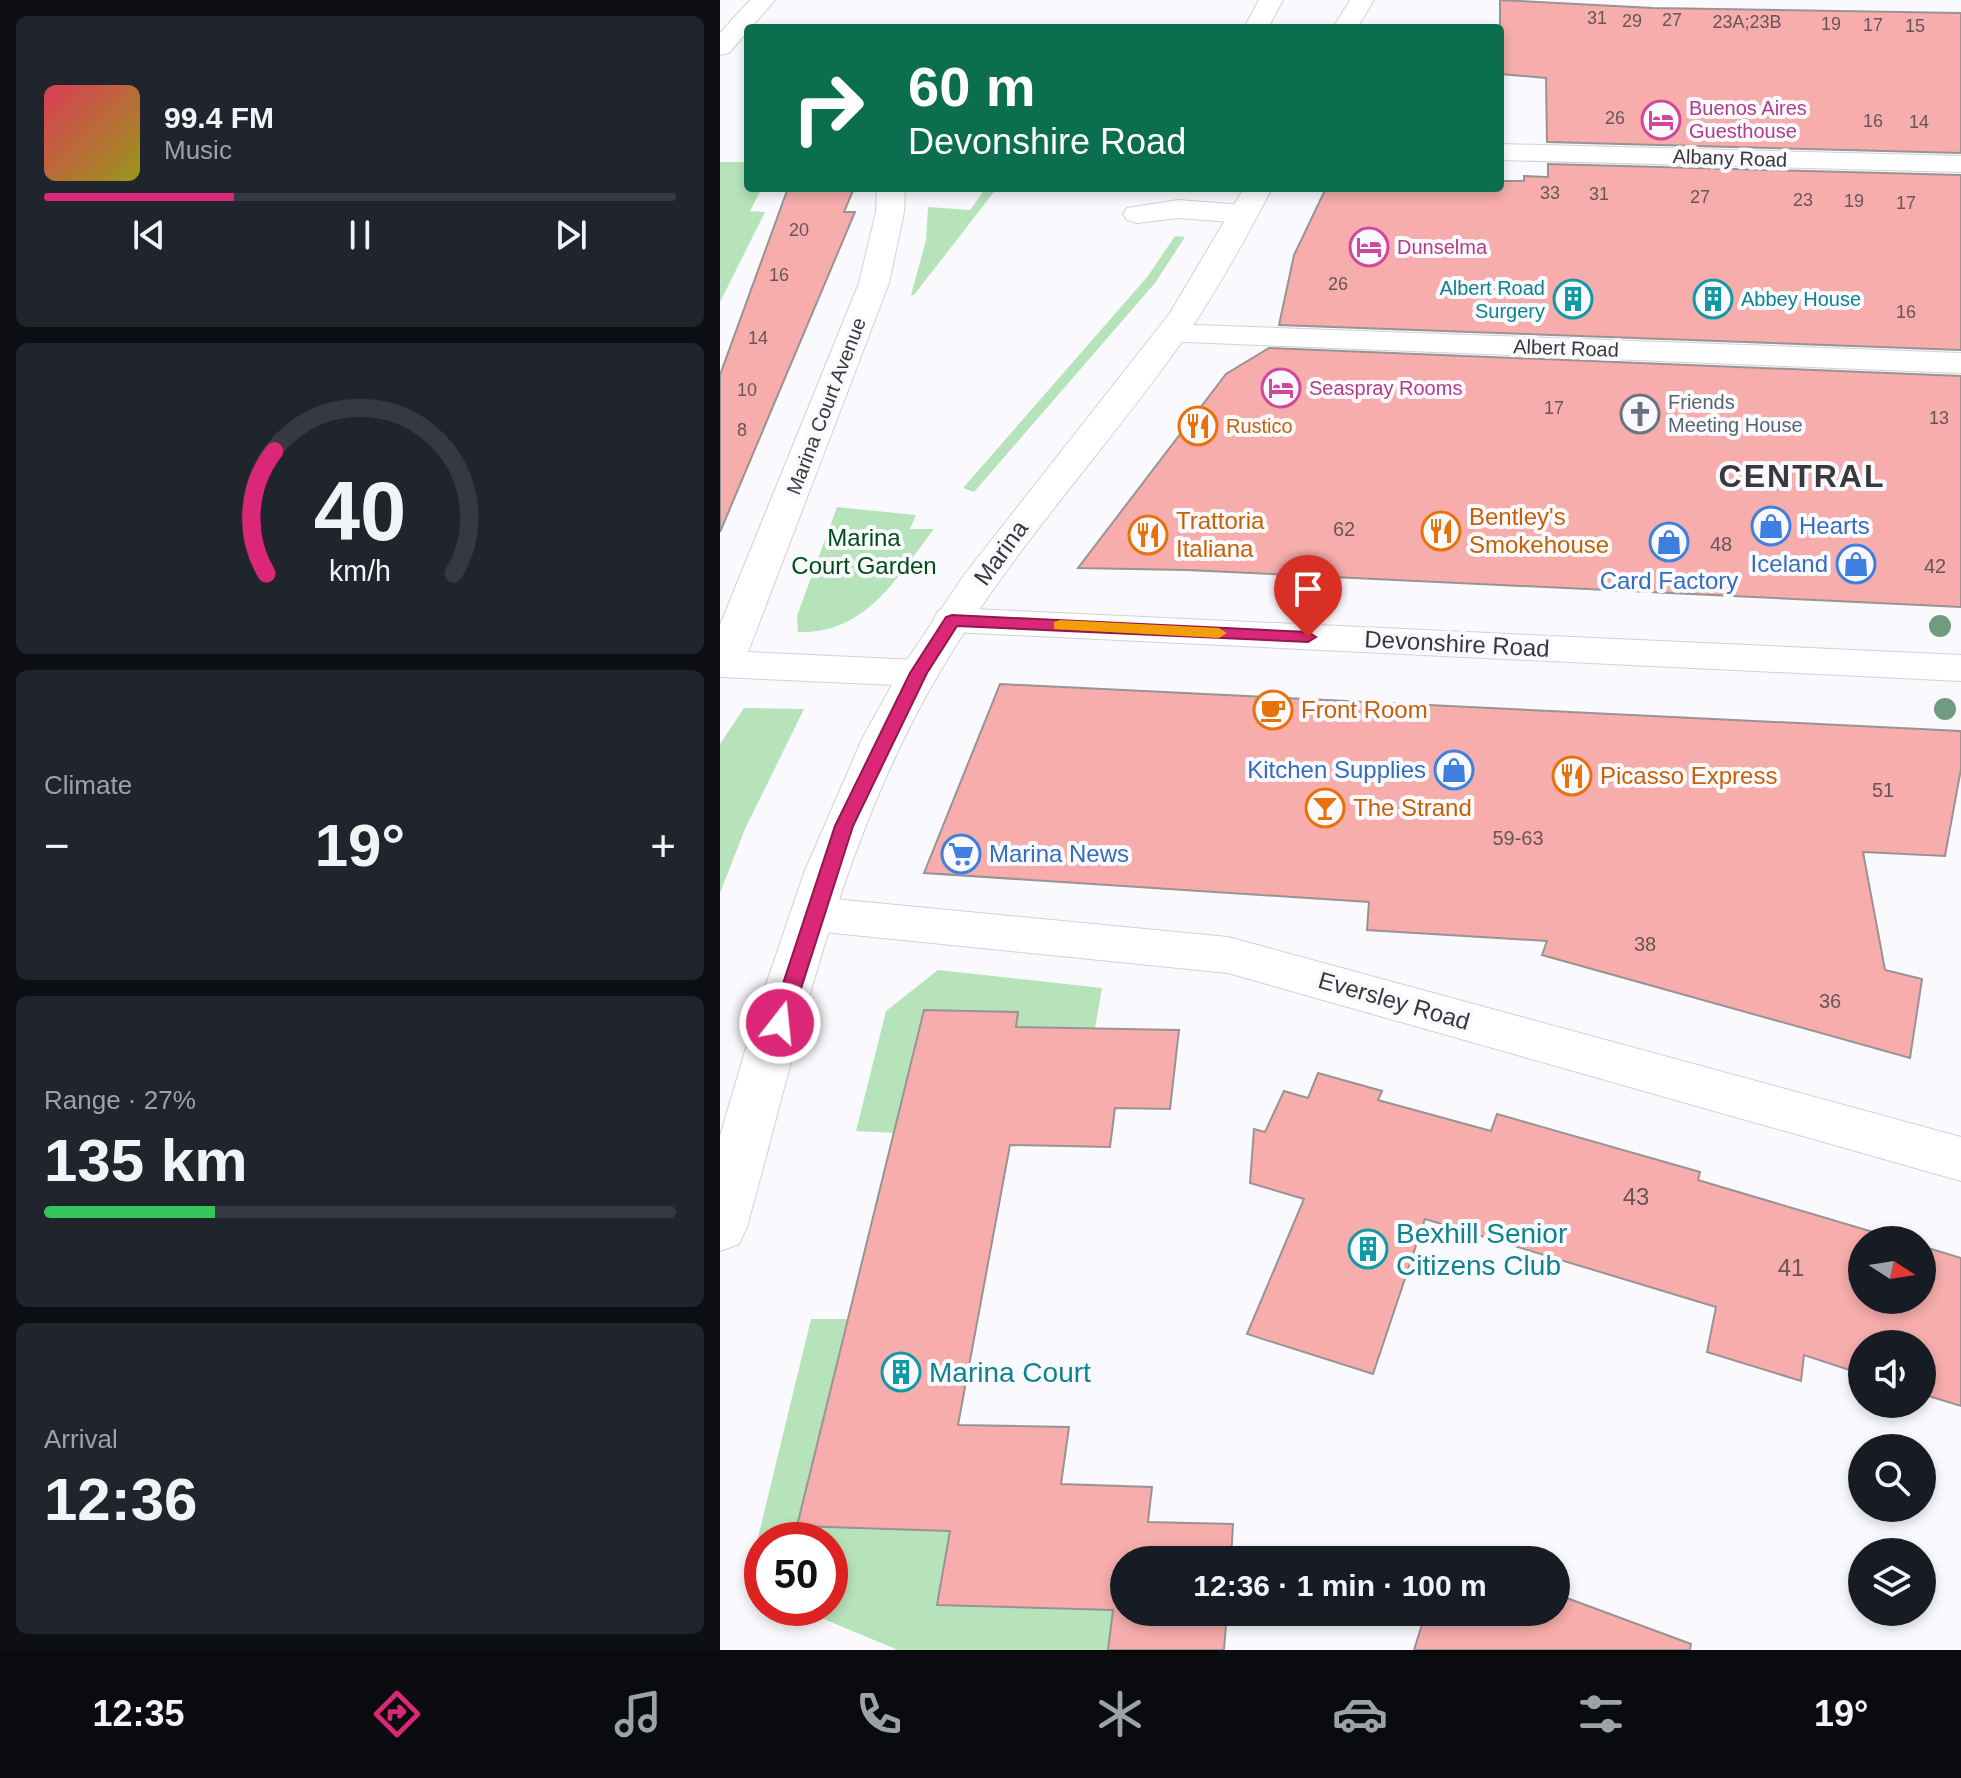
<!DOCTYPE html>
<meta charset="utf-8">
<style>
:root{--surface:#171b24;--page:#20242c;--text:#f1f3f6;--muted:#9ea1a6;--line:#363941;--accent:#db2777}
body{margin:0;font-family:Helvetica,sans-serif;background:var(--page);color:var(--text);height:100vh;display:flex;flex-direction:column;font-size:30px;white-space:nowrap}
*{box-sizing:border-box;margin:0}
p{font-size:26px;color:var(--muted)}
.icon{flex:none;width:44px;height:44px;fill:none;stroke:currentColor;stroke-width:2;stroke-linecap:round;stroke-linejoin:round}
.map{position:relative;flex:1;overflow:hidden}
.sheet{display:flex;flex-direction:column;gap:16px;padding:16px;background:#0d0f14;width:720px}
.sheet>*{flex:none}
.guide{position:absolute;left:24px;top:24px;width:760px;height:168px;border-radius:8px;box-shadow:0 4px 12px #0003;background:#0b6e4f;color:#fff;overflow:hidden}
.needle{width:52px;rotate:102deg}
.buttons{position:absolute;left:1128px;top:1226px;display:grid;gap:16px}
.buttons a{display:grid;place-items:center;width:88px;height:88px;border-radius:50%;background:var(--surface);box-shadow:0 4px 12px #0003;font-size:40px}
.speed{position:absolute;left:24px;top:1522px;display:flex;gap:16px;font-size:40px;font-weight:700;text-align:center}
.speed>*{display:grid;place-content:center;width:104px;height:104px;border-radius:50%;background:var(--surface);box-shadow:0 4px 12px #0003;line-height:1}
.speed .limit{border:12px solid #d22;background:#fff;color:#111}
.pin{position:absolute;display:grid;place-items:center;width:68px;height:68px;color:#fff;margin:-82px -34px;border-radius:50% 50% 50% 0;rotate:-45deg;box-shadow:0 0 8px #0007}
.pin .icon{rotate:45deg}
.me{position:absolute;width:88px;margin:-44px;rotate:16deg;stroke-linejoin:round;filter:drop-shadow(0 0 6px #0008)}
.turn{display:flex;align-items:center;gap:28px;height:168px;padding:0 32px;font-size:36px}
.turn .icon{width:104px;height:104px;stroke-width:2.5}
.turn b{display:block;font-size:56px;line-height:68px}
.big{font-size:60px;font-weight:600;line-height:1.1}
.sheet .widget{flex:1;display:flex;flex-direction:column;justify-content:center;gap:12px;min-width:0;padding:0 28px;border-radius:12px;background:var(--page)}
.sheet .dial{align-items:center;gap:0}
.dial svg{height:208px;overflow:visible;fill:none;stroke:var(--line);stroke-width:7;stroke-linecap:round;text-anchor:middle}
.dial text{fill:var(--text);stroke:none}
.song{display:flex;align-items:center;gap:24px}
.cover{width:96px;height:96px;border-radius:12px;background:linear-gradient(135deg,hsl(350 70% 55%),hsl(60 70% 35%))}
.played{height:8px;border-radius:4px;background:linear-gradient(90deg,var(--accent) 30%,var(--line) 30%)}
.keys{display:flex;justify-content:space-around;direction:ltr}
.heat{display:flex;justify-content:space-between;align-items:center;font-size:44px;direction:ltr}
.charge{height:12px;border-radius:6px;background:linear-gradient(90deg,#34c759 27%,var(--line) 0)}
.trip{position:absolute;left:390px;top:1546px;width:460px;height:80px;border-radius:40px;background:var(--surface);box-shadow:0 4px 12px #0003;font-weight:600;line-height:80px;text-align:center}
.tab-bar{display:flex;height:128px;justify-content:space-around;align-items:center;background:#090b0e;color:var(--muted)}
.tab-bar .icon{width:56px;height:56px}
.tab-bar .current{color:var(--accent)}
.tab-bar b{font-size:36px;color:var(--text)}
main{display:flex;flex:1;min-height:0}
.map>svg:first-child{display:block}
</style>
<main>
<section class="sheet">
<div class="widget">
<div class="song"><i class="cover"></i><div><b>99.4 FM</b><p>Music</p></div></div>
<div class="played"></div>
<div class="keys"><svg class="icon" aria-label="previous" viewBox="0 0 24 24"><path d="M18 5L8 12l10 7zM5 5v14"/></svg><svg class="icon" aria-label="pause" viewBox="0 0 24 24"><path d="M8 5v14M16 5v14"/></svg><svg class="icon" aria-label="next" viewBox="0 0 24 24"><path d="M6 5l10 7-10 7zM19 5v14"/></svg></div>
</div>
<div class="widget dial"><svg viewBox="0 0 100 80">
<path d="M14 69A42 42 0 1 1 86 69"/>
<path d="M14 69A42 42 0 0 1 17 22" stroke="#db2777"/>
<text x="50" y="56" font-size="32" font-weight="700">40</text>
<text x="50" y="72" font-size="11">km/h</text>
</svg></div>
<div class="widget"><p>Climate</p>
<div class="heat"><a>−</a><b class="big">19°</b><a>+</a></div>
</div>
<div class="widget"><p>Range · 27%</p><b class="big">135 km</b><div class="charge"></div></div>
<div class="widget"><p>Arrival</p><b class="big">12:36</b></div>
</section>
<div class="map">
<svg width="1241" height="1650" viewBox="0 0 1241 1650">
<rect width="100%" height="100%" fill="#fafafe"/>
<!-- green -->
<g fill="#b7e3ba">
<path d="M0,162H28V188H42L30,211L45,212L0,302Z"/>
<path d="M272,188H277L194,295H191L206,240L208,207L250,210L263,192Z"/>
<path d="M455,236L465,237L435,283L254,492L243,488L428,276Z"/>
<path d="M117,507L196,515L190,529H214C176,578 147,634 78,632L77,616Z"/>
<path d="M24,708L84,709L25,829L0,893V744Z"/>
<path d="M218,970L382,988L375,1028L296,1027L298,1012L204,1010L174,1133L136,1131L166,1011Z"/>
<path d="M91,1319H127L77,1526L230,1531L217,1605L393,1610L388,1650H178L77,1608H110V1540H42V1594L26,1587Z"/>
</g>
<!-- building -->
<g fill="#f6adac" stroke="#999393" stroke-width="2">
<path d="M780,0L933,8L1241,13V153L827,142L826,78L780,74Z"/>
<path d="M828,164L1241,175V350L559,325L574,255L606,188H780V181H804V176L828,177Z"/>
<path d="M68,188H134L124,212H135L0,532V375Z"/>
<path d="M549,348L1241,376V607L467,570L358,568L506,374Z"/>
<path d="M280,684L1241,731V769L1225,856L1143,852L1165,970L1202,979L1190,1058L822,955L827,941L647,930L649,902L204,873Z"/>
<path d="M204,1010L298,1012L296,1027L459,1030L450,1109L395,1108L390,1147L290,1145L238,1425L349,1427L341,1484L432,1487L428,1522L513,1524L511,1560H404V1612H507L504,1650H388L393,1610L217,1605L230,1531L77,1526Z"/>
<path d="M598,1073L662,1091L658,1100L771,1131L777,1114L980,1172L978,1180L1180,1240H1142V1300H1202V1246L1241,1258V1406L1202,1394V1344H1142V1374L1084,1355L1081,1381L987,1352L996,1307L705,1219L653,1374L527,1334L584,1199L530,1183L534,1129L545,1132L564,1091L588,1098Z"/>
<path d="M836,1594L971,1644L970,1650H694L706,1612H836Z"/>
</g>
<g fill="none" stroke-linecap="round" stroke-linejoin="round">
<!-- minor casing -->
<g stroke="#d1d1d6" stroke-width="2">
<g id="minor">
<path d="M30,0H55L9,53L0,55V33Z"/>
<path d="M539,0H563L548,28H524Z"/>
<path d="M780,144L1241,156V172L780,160Z"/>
<path d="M157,188H185L184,212L169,283L28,652L198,660L212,664L218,673L212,682L198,686L0,677V625L139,283L156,212Z"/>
<path d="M458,200L524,205L534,208L538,214L534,220L524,223L458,218L417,223L407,220L403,214L407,208Z"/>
<path d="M451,324L1241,353V373L440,341L435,334L440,327Z"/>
<path d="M232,608L1241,655V681L232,632L218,629L213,620L218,611Z"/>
<path d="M94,897L508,937L1241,1137V1181L508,973L94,931L78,926L71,914L78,902Z"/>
</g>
</g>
<!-- major casing -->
<g stroke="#d1d1d6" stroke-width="2">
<g id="major">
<path d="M630,0H654L637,28H613Z"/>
<path d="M524,188H552C525,240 497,291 464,339C385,451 290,552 221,670C120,839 79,1039 27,1227L19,1244L0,1251V1136L36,1014L84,873L143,737L179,672L244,575L450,313Z"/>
</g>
</g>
<!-- minor -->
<use href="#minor" fill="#fff" fill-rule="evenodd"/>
<!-- major -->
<use href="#major" fill="#fff" fill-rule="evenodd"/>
</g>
<!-- trees -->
<g fill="#709b7e">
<circle cx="1220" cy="626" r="11"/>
<circle cx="1225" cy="709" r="11"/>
</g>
<!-- route -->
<path fill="#db2777" stroke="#8e194d" stroke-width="2" d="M232,615L588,632L596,637L588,642L237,626L207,673L133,826L70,1023L67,1029H53L50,1023L115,826L190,673L226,617Z"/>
<!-- slow -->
<path fill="#f59e0b" d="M340,620L499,628L507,633L499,638L334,629V622Z"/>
<!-- icons -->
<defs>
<g id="hotel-ring" transform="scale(2)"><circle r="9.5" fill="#fafafe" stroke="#d1479c" stroke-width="1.5"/><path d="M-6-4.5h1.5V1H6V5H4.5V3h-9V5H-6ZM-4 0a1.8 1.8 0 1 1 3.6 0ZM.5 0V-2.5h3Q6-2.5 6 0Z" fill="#d1479c"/></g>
<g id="building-ring" transform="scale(2)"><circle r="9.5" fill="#fafafe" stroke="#0f9aa8" stroke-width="1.5"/><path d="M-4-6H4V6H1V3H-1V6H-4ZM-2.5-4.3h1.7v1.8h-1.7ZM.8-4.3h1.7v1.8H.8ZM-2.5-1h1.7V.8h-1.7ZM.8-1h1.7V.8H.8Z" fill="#0f9aa8"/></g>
<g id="church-ring" transform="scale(2)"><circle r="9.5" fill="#fafafe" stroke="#6b7280" stroke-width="1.5"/><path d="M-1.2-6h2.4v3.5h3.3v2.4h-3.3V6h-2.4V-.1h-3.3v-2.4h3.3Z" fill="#6b7280"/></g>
<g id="restaurant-ring" transform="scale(2)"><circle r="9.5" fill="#fafafe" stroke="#e8710a" stroke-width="1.5"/><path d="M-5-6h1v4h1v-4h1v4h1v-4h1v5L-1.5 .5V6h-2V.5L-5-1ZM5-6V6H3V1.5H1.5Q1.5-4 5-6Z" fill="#e8710a"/></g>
<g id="shop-ring" transform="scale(2)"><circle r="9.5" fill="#fafafe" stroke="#3f7fe0" stroke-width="1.5"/><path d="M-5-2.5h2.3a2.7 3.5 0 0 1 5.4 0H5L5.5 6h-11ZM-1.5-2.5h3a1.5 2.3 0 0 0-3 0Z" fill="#3f7fe0"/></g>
<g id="cafe-ring" transform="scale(2)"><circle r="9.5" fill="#fafafe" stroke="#e8710a" stroke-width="1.5"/><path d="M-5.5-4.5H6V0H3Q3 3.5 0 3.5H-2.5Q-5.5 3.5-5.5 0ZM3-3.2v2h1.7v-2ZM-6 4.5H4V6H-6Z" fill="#e8710a"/></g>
<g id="bar-ring" transform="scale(2)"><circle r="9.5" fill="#fafafe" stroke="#e8710a" stroke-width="1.5"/><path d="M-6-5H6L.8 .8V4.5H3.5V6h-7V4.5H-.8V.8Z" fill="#e8710a"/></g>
<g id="supermarket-ring" transform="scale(2)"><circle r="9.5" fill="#fafafe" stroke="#3f7fe0" stroke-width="1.5"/><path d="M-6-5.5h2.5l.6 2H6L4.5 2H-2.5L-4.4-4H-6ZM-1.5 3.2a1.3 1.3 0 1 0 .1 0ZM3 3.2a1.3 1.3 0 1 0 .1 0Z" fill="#3f7fe0"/></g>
</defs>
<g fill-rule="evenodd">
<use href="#hotel-ring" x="941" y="120"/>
<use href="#hotel-ring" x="649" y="247"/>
<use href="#building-ring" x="853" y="299"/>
<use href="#building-ring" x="993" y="299"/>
<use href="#hotel-ring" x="561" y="388"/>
<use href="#church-ring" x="920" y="414"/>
<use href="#restaurant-ring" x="478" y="426"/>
<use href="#shop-ring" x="1051" y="526"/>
<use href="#restaurant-ring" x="721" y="531"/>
<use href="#restaurant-ring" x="428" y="535"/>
<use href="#shop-ring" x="949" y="542"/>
<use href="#shop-ring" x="1136" y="564"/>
<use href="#cafe-ring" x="553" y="710"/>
<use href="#shop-ring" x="734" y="770"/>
<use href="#restaurant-ring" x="852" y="776"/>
<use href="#bar-ring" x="605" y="808"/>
<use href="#supermarket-ring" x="241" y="854"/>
<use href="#building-ring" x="648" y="1249"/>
<use href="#building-ring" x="181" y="1372"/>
</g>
<g text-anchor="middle" stroke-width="8" stroke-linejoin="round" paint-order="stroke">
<!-- far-number labels -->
<g font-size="18" fill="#685657">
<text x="877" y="24">31</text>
<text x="952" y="26">27</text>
<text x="912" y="27">29</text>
<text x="1027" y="28">23A;23B</text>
<text x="1111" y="30">19</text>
<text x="1153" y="31">17</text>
<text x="1195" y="32">15</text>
<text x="895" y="124">26</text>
<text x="1153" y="127">16</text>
<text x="1199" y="128">14</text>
<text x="830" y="199">33</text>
<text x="879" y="200">31</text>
<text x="980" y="203">27</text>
<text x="1083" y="206">23</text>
<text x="1134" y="207">19</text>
<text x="1186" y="209">17</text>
<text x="79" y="236">20</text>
<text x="59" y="281">16</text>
<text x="618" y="290">26</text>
<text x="1186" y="318">16</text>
<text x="38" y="344">14</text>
<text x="27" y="396">10</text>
<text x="834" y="414">17</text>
<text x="1219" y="424">13</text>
<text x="22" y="436">8</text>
</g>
<!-- far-hotel labels -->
<g font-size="20" fill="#b23c85" stroke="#fafafe" text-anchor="start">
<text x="969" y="115">Buenos Aires<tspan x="969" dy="23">Guesthouse</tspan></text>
<text x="677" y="254">Dunselma</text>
<text x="589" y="395">Seaspray Rooms</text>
</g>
<!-- far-street labels -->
<g font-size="20" fill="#39393b" stroke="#fafafe">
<text transform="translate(1010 158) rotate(2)" y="7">Albany Road</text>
<text transform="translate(846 348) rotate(2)" y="7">Albert Road</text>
<text transform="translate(106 406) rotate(-69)" y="7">Marina Court Avenue</text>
</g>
<!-- far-culture labels -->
<g font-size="20" fill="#0d838f" stroke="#fafafe" text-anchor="end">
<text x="825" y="295">Albert Road<tspan x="825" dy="23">Surgery</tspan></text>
<text x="1021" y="306" text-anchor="start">Abbey House</text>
</g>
<!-- far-worship labels -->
<g font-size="20" fill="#5b616d" stroke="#fafafe" text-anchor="start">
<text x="948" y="409">Friends<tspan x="948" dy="23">Meeting House</tspan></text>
</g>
<!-- far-food labels -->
<g font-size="20" fill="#c56008" stroke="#fafafe" text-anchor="start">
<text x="506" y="433">Rustico</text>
</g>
<!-- number labels -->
<g font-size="20" fill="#685657">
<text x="624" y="536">62</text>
<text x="1001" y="551">48</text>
<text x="1215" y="573">42</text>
<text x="1163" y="797">51</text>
<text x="798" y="845">59-63</text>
<text x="925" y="951">38</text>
<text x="1110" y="1008">36</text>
</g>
<!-- food labels -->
<g font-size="24" fill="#c56008" stroke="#fafafe" text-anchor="start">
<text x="749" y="525">Bentley's<tspan x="749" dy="28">Smokehouse</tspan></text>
<text x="456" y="529">Trattoria<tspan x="456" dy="28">Italiana</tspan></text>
<text x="581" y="718">Front Room</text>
<text x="880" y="784">Picasso Express</text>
<text x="633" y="816">The Strand</text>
</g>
<!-- shop labels -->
<g font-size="24" fill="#366cbe" stroke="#fafafe" text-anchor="start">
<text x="1079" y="534">Hearts</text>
<text x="1108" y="572" text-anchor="end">Iceland</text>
<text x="949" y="589" text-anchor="middle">Card Factory</text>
<text x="706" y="778" text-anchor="end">Kitchen Supplies</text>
<text x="269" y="862">Marina News</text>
</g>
<!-- park labels -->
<g font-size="24" fill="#004e16" stroke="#fafafe">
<text x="144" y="546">Marina<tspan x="144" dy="28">Court Garden</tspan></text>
</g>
<!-- street labels -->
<g font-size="24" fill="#39393b" stroke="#fafafe">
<text transform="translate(281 553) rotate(-54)" y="8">Marina</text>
<text transform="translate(737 644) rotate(3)" y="8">Devonshire Road</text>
<text transform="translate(674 1001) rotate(16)" y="8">Eversley Road</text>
</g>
<!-- near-number labels -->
<g font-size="24" fill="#685657">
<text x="916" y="1205">43</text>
<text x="1071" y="1276">41</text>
</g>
<!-- near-culture labels -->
<g font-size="28" fill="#0d838f" stroke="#fafafe" text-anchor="start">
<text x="676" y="1243">Bexhill Senior<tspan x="676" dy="32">Citizens Club</tspan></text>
<text x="209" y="1382">Marina Court</text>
</g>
<!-- district labels -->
<g font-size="32" font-weight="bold" letter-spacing="2" fill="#39393b" stroke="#fafafe">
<text x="1082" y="487">CENTRAL</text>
</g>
</g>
</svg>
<div class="buttons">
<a><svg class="needle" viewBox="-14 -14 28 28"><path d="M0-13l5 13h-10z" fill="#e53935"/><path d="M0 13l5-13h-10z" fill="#9ea1a6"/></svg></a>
<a><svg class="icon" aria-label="sound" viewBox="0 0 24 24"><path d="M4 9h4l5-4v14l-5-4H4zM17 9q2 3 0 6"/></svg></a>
<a><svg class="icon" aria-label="search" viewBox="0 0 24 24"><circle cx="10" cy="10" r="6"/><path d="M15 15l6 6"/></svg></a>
<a><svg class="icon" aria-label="layers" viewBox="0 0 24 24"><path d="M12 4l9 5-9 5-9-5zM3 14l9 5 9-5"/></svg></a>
</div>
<div class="speed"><div class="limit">50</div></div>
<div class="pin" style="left:588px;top:637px;background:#d93025"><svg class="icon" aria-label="arrive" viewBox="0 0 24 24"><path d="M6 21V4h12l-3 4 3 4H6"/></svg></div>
<svg class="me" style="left:60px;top:1023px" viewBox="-20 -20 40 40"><circle r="17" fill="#db2777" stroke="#fff" stroke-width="3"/><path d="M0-11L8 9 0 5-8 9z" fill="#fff"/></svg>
<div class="trip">12:36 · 1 min · 100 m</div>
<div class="guide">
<div class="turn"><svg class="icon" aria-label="right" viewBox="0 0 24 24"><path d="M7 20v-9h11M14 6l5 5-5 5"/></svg><div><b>60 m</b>Devonshire Road</div></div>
</div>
</div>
</main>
<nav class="tab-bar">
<b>12:35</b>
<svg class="icon current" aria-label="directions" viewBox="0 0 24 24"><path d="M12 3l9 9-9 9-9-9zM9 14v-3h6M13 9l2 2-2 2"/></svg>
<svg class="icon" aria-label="music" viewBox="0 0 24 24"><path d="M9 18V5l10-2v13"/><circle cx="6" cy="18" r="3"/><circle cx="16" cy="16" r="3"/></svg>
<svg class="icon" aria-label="phone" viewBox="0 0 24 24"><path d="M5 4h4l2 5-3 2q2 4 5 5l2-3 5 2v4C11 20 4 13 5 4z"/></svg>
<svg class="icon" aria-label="climate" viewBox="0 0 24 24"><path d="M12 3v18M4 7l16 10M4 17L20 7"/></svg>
<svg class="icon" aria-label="car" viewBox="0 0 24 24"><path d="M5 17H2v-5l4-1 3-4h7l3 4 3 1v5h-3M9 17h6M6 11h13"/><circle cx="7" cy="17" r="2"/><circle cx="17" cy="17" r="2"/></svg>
<svg class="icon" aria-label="filters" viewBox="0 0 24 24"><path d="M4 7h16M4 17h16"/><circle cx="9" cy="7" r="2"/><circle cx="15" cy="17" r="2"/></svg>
<b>19°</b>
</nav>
